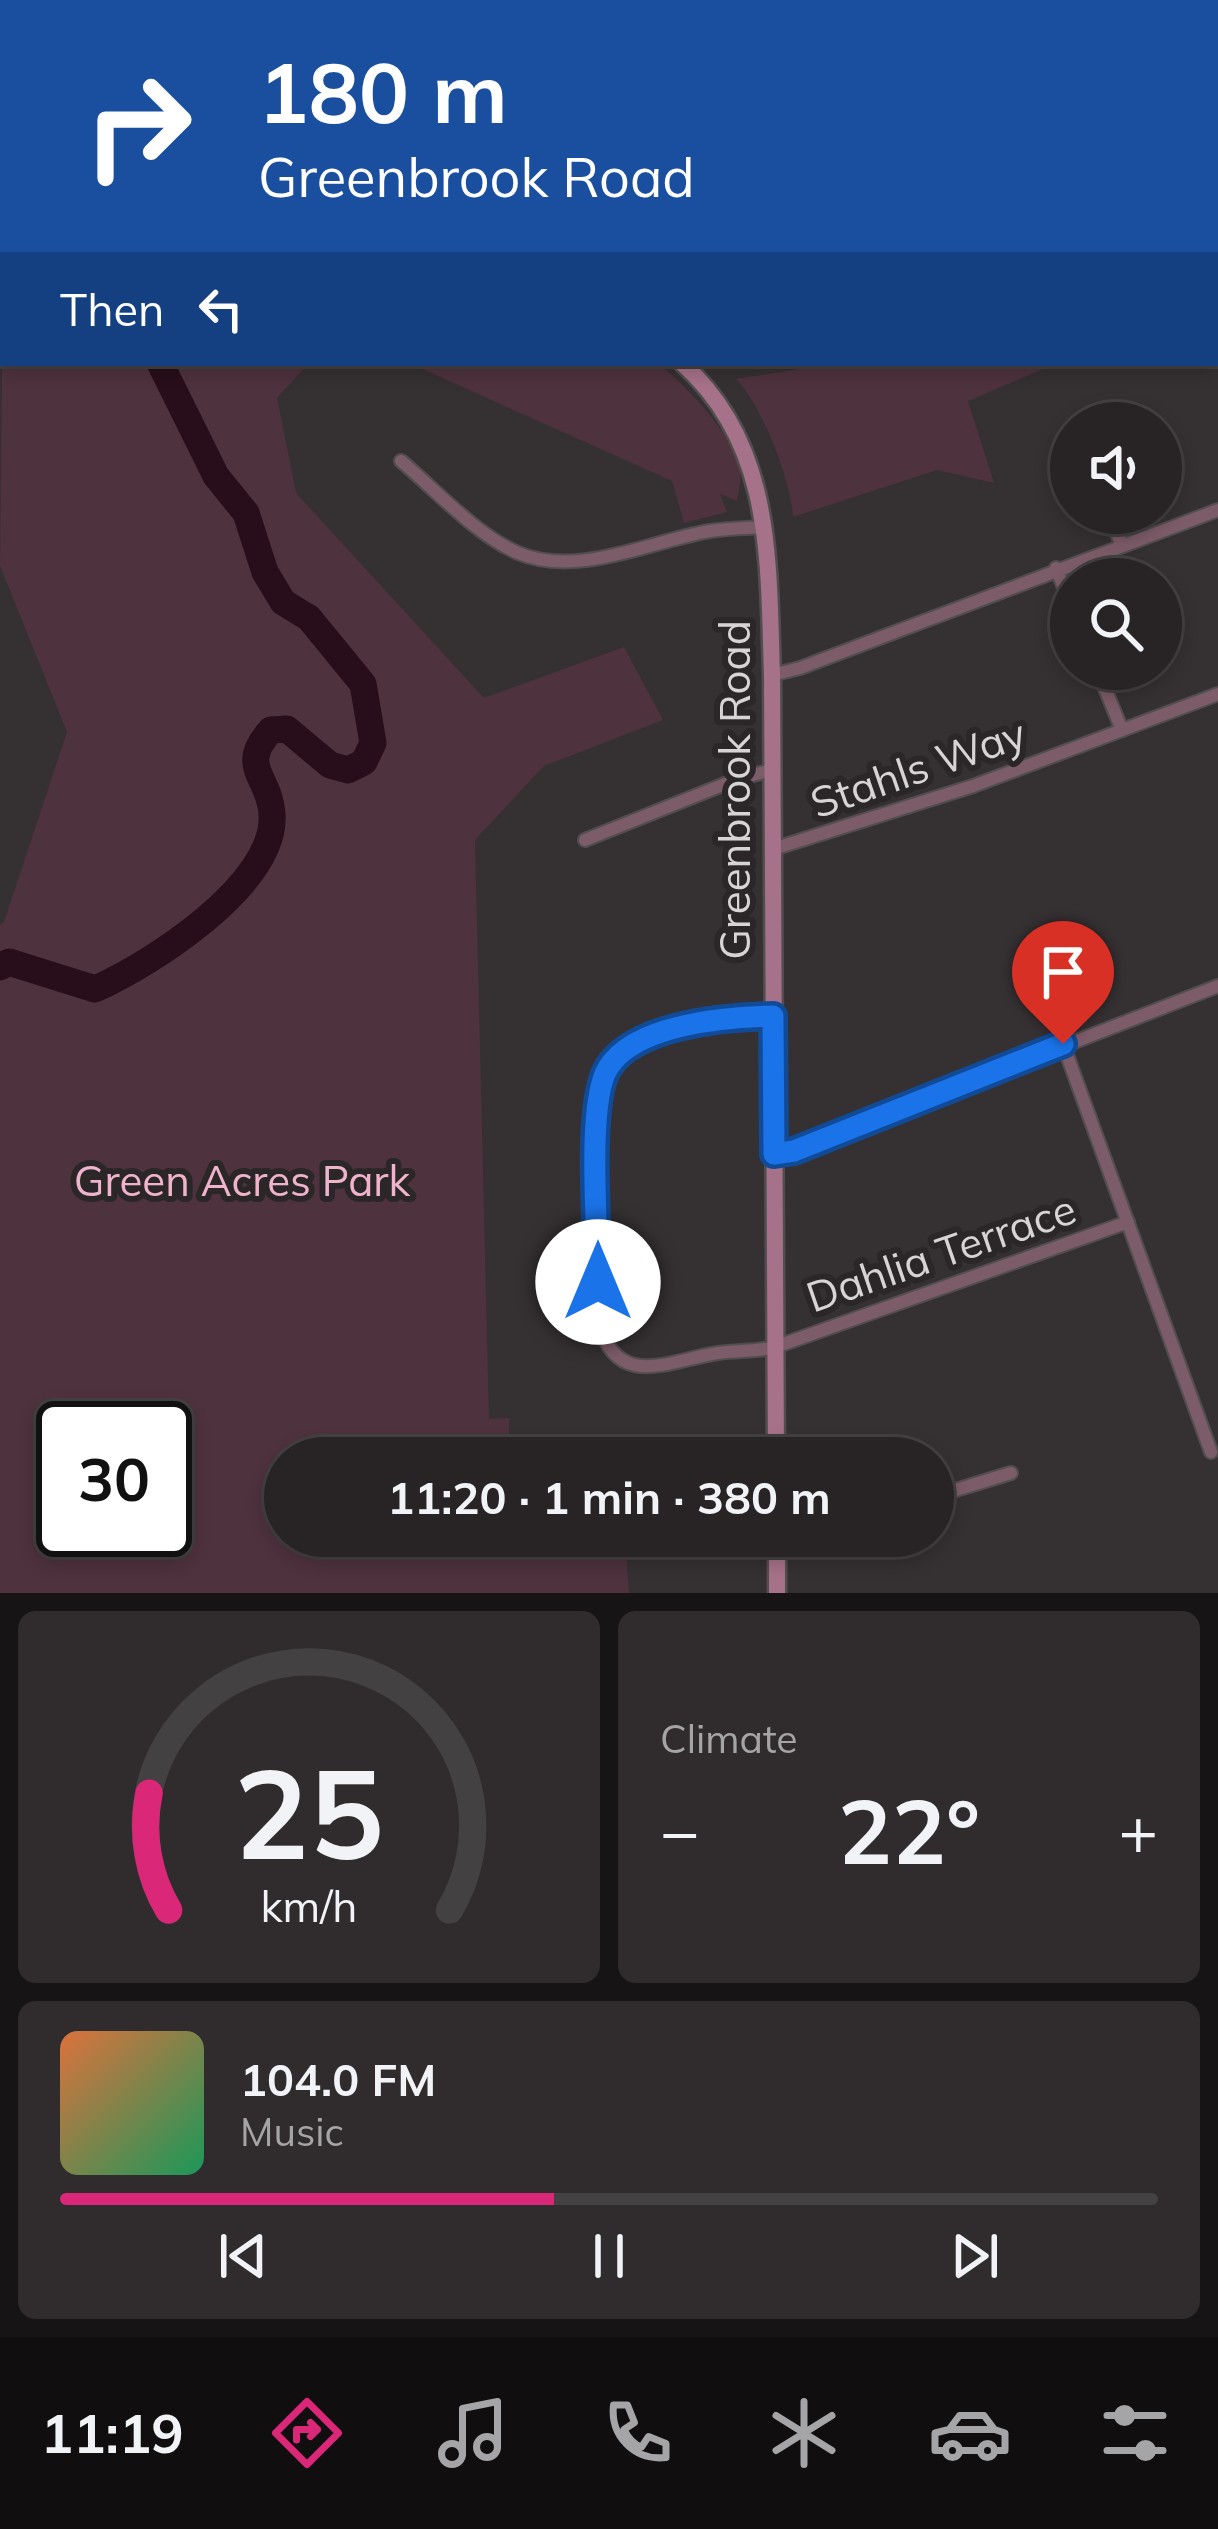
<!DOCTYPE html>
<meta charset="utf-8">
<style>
:root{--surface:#282426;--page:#302c2e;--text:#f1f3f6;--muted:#a5a4a7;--line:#444143;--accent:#db2777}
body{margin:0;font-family:Mulish,sans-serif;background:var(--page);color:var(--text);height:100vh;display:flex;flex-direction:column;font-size:45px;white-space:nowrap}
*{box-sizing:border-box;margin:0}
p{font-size:39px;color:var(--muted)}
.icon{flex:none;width:66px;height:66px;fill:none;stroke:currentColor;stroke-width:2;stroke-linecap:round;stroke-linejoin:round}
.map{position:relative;height:1593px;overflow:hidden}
.sheet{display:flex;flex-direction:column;gap:18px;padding:18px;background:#161415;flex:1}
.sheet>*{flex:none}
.guide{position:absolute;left:0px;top:0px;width:1218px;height:366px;box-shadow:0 6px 18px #0003,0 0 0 3px var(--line);background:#1a4fa0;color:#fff;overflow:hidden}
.fabs{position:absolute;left:1050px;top:402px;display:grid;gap:24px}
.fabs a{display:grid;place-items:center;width:132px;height:132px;border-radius:50%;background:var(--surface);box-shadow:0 6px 18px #0003,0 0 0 3px var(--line);font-size:60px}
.speed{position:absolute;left:36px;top:1401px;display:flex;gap:24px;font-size:60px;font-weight:700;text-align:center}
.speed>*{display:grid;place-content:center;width:156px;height:156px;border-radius:50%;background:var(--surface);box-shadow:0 6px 18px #0003,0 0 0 3px var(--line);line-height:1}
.speed .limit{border:6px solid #111;border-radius:18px;background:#fff;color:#111}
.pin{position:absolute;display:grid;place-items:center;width:102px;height:102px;color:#fff;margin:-123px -51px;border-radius:50% 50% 50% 0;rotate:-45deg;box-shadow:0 0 12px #0007}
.pin .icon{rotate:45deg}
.me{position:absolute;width:132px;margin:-66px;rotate:0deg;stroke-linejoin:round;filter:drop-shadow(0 0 9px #0008)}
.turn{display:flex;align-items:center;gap:42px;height:252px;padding:0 60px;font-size:54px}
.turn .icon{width:156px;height:156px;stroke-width:2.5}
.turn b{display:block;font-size:84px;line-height:102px}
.then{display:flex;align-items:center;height:114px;padding:0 60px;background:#0003;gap:24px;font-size:45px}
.big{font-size:90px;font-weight:700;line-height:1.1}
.sheet .tile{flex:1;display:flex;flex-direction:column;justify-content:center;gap:18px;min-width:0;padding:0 42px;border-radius:18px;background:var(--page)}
.sheet .dial{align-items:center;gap:0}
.dial svg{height:312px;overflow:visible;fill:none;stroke:var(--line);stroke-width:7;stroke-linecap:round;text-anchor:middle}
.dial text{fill:var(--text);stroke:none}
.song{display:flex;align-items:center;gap:36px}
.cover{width:144px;height:144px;border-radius:18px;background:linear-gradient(135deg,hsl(20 70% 55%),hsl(150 70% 35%))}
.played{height:12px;border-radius:6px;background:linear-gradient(90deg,var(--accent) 45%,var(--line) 45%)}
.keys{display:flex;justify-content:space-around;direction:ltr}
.heat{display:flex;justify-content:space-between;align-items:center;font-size:66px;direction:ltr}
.sheet .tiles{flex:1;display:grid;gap:18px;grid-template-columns:1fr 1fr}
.tile:last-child{grid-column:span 2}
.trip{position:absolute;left:264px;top:1437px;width:690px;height:120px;border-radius:60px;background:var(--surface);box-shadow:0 6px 18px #0003,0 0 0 3px var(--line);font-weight:700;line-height:120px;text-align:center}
.menu{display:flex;height:192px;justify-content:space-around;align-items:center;background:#100e0f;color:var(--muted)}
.menu .icon{width:84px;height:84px}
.menu .selected{color:var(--accent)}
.menu b{font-size:54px;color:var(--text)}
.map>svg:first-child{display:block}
</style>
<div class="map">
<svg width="1218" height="1593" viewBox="0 0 1218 1593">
<rect width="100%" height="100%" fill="#353032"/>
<!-- green -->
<g fill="#4e323e" fill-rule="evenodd">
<path d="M3,268V363H309L277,398L296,493L484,698L624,647L663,720L544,766L475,840L489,1419L509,1418V1458H285V1536H625L629,1593H0V925L4,922L67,732L0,566ZM165,1428V1530H63V1428Z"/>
<path d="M409,363H659C690,392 730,428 740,472C742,480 738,492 737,501L720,494L727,512L684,523L672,481Z"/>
<path d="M837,363H1039L1041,370L968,401L994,483L937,470L793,517C791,481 762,405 736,379Z"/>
</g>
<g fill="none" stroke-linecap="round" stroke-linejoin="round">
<!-- river -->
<g stroke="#280e1a" stroke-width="27">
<path d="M0,160L3,162"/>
<path d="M0,967L9,962L95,989C150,965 277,884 272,814C270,776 237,767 271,730L287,729L330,765L348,770L364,762L373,743L363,684L309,618L283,602L265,572L246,513L216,476L160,363"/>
</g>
<!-- lane casing -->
<g stroke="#524e4f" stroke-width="10">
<path id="lane" d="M373,3L374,0"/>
</g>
<!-- street casing -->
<g stroke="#524e4f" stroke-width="16">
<g id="street">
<path d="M984,0L985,3"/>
<path d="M1215,70L1218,69"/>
<path d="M401,461C437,491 475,534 518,553C578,578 650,541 710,531C728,528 747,528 765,527"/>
<path d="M1110,513L1121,544"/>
<path d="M1056,568L1071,605"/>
<path d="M1097,669L1122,730"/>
<path d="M772,675L800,668L1218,510"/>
<path d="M585,840L740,778L773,770"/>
<path d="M773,849L973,786L1218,694"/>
<path d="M773,1016C709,1018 617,1023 597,1097L599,1324C618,1391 670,1360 718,1353C738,1350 756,1352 775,1347L1128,1222"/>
<path d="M1063,1044L1211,1452"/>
<path d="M774,1154L794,1151L1218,986"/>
<path d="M933,1497L1011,1473"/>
<path d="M777,1540L806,1536"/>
</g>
</g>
<!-- secondary casing -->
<g stroke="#524e4f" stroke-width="21">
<g id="secondary">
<path d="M201,0L202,3"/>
<path d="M581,3L589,0"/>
<path d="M0,229L3,227"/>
<path d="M682,363C774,445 768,561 772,675L776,1458"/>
<path d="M777,1536V1593"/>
</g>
</g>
<!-- lane -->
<use href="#lane" stroke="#7d5c69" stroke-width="6"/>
<!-- street -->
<use href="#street" stroke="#7d5c69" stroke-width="12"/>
<!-- secondary -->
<use href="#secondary" stroke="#a67289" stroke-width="16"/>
</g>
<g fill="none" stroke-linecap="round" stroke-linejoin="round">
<!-- route casing -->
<g stroke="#114b97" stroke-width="30">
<path id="route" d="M598,1282C598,1234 586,1103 608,1068C635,1024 727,1017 773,1016L774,1154L794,1151L1063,1044"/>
</g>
<!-- route -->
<use href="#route" stroke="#1a73e8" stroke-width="21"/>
</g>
<g text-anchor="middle" stroke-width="12" stroke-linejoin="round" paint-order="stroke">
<!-- street labels -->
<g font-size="42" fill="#d7d4d5" stroke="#2b2628">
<text transform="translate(918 768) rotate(-19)" y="15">Stahls Way</text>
<text transform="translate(735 790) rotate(-90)" y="15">Greenbrook Road</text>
<text transform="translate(941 1253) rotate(-19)" y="15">Dahlia Terrace</text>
</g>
<!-- park labels -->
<g font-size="42" fill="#efb3cc" stroke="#2b2628">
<text x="242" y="1196">Green Acres Park</text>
</g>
</g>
</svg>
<div class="fabs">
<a><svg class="icon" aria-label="sound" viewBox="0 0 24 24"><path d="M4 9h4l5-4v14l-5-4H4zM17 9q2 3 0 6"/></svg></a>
<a><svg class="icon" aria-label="search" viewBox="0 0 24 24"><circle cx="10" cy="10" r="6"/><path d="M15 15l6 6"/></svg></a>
</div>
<div class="speed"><div class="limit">30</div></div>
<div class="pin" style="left:1063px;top:1044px;background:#d93025"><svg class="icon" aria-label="arrive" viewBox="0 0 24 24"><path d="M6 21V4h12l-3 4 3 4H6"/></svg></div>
<svg class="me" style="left:598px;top:1282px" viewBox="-20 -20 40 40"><circle r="19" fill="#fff"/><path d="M0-13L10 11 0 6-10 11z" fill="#1a73e8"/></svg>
<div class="trip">11:20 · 1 min · 380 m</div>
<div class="guide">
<div class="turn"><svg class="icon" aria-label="right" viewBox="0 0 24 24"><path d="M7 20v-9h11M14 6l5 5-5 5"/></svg><div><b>180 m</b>Greenbrook Road</div></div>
<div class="then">Then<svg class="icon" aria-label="left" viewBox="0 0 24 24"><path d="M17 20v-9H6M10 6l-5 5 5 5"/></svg></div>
</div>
</div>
<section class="sheet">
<div class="tiles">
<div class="tile dial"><svg viewBox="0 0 100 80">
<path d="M14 69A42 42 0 1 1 86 69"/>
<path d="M14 69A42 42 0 0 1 9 39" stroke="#db2777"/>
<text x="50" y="56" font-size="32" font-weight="700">25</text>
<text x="50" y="72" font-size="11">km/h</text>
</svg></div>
<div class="tile"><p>Climate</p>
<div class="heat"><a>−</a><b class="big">22°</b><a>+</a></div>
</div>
<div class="tile">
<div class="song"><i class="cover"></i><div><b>104.0 FM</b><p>Music</p></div></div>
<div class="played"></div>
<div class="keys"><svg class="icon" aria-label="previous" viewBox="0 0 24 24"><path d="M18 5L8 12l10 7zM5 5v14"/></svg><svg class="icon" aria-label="pause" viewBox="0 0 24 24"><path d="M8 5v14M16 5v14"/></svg><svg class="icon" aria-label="next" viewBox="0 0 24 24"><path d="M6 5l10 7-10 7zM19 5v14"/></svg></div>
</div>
</div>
</section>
<nav class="menu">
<b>11:19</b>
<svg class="icon selected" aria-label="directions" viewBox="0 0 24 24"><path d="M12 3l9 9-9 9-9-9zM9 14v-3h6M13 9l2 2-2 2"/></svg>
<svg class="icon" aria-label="music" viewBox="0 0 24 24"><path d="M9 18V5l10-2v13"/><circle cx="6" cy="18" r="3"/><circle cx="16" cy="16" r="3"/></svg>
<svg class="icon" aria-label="phone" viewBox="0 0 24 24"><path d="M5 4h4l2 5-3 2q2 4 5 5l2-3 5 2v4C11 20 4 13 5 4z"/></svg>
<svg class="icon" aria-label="climate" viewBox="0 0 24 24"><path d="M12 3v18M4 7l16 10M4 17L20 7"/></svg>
<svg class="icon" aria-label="car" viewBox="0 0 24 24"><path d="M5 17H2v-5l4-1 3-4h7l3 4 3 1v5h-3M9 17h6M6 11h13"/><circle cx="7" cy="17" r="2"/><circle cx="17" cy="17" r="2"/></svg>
<svg class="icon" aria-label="filters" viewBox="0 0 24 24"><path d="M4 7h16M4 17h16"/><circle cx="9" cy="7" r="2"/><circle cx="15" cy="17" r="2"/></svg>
</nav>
